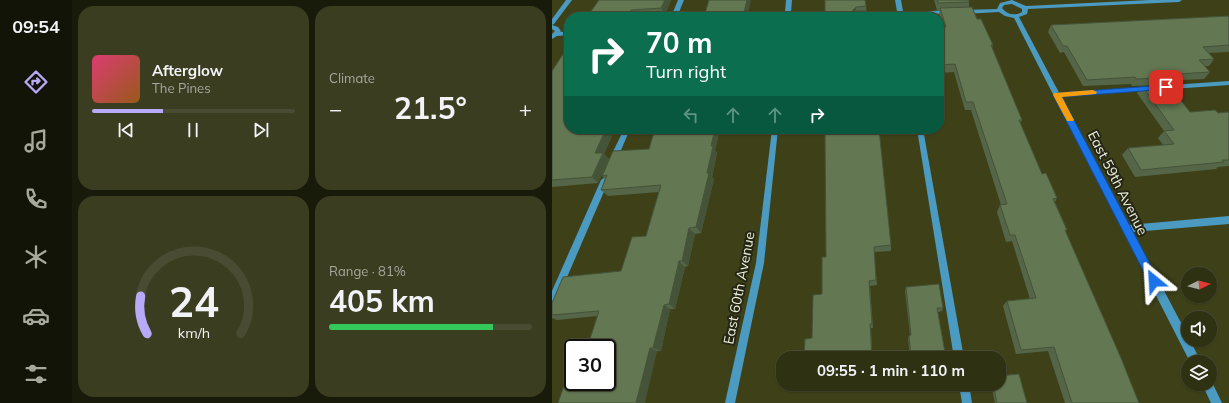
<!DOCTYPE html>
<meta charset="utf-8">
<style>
:root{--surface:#2e3112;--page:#3a3d20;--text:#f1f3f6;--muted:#a7a99f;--line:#494c32;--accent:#b9aaf7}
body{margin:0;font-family:Mulish,sans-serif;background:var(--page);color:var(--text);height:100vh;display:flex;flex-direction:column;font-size:15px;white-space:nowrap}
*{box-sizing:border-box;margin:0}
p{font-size:13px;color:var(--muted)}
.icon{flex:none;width:22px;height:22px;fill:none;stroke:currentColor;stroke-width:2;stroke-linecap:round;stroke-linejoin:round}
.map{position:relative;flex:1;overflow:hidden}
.panel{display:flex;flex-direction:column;gap:6px;padding:6px;background:#191b0a;width:480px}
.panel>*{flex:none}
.banner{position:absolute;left:12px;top:12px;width:380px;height:122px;border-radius:16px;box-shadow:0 1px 3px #0004,0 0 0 1px var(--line);background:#0b6e4f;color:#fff;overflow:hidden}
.needle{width:26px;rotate:84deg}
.controls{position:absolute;left:629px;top:267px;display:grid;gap:8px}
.controls a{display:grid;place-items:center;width:36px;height:36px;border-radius:50%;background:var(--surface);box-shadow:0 1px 3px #0004,0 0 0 1px var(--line);font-size:20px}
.speed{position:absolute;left:12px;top:339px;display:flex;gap:8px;font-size:20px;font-weight:700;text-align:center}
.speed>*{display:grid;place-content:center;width:52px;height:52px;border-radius:50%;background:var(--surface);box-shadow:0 1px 3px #0004,0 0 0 1px var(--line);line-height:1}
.speed .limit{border:2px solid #111;border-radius:6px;background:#fff;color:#111}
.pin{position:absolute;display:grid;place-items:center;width:34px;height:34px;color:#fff;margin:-17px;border-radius:8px;box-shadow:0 2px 6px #0006}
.me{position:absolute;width:44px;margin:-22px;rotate:333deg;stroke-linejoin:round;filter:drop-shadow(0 0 3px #0008)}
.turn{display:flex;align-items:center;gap:14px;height:84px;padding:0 16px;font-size:18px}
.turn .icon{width:52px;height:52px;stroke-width:2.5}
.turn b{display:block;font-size:28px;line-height:34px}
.lanes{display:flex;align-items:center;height:38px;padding:0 16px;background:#0003;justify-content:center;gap:20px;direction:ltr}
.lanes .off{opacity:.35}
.big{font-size:30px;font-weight:700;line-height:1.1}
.panel .tile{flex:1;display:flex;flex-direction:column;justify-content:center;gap:6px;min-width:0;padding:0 14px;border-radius:16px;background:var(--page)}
.panel .dial{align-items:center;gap:0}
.dial svg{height:104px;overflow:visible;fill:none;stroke:var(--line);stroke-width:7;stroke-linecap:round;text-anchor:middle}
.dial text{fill:var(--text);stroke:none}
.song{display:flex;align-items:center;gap:12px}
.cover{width:48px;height:48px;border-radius:6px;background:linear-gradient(135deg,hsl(340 70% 55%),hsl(30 70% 35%))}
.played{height:4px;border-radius:2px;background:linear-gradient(90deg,var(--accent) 35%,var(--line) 35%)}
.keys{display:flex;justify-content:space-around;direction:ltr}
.heat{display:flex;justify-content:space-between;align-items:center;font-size:22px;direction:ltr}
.charge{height:6px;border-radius:3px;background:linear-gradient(90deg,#34c759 81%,var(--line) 0)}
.panel .tiles{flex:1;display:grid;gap:6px;grid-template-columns:repeat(2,1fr)}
.trip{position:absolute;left:224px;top:351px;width:230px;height:40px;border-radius:16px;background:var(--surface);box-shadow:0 1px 3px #0004,0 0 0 1px var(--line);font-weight:700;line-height:40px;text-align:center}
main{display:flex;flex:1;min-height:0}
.tabs{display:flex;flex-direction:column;width:72px;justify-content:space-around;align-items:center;background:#121407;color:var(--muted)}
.tabs .icon{width:28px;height:28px}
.tabs .current{color:var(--accent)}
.tabs b{font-size:18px;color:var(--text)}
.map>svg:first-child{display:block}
</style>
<main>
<nav class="tabs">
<b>09:54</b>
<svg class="icon current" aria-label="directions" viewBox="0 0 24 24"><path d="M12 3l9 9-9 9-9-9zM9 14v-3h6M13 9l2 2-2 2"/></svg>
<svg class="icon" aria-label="music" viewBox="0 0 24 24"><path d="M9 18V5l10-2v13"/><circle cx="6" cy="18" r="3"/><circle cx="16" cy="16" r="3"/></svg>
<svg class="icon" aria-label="phone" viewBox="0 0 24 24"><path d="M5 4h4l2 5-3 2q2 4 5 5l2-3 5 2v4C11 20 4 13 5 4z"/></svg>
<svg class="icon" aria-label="climate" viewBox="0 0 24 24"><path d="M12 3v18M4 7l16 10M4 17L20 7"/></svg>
<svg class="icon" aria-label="car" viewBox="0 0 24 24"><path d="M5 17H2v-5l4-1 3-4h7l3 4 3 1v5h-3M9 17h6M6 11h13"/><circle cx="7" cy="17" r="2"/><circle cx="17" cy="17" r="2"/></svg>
<svg class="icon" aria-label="filters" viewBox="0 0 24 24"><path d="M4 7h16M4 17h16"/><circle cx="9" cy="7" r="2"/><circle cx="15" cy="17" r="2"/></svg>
</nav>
<section class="panel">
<div class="tiles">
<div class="tile">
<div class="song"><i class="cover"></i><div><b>Afterglow</b><p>The Pines</p></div></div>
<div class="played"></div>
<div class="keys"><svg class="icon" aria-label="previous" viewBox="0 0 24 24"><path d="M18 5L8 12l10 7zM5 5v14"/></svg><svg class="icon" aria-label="pause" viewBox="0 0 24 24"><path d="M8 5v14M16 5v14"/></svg><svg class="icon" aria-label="next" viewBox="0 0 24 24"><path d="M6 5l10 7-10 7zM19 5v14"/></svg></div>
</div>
<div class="tile"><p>Climate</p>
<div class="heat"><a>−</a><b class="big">21.5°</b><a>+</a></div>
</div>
<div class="tile dial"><svg viewBox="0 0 100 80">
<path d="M14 69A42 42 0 1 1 86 69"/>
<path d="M14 69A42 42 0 0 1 9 40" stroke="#b9aaf7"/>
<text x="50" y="56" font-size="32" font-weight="700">24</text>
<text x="50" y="72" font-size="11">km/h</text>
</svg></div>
<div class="tile"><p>Range · 81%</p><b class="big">405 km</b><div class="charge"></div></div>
</div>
</section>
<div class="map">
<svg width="677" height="403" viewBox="0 0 677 403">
<rect width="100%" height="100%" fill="#3e4118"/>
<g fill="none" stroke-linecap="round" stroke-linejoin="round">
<!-- service -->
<g fill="#4b9ac2" fill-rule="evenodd">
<path d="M126,0H132L125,17H119Z"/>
<path d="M343,0H349L352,17H346Z"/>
<path d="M677,81V85L505,97L502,95L505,93Z"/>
<path d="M72,129H78L64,162H58L57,160Z"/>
<path d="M365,129H371L412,358H402Z"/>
<path d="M53,177L57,180L3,305L0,307V291L49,180Z"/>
<path d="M407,384H417L420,403H410Z"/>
</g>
<!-- minor -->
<g fill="#4b9ac2" fill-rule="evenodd">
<path d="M14,0H20L2,24L0,25V19Z"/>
<path d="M234,0H240L239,12L247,14L251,17L236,15L222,17L233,12Z"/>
<path d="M460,0L474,6L598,0H630L627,2L476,9L475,14L467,17L577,225L677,216V224L581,232L636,336V340H638L649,362H638L462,18L453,16L447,12L411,14L408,12L411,10L445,9L448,3ZM460,4L470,9V12C463,16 455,15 450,8L452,5Z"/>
<path d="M398,10L400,11V13L335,17H302L305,15Z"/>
<path d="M0,25L6,27L9,31L8,32L17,31V35L5,36L0,39V34L3,31L0,29Z"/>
<path d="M220,129H226L212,263L183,403H173L204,263Z"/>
<path d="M658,380H659L670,403H659L650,384H658Z"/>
</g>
</g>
<!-- wall -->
<g fill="#546647">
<path d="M119,0L113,15L83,17H35Z"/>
<path d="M273,0L314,6L315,17Z"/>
<path d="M382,0H417V7L425,19L441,45L440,47L446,62L470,120L468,123L490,174L505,198L503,202L515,230L513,232L587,403H513L496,351L464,354L451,306L455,301L478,299L460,241L454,242L445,212L448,205H449L419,110H413L402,72L387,73V27H390L387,16L388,10H385Z"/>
<path d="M677,16V51L676,52L656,53L662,59L657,66H653L658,72L652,79L608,81L605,85L580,86L579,84L531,86L512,52L508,53L496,32L499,25Z"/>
<path d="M0,71L17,129H63L52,154L57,159L46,183L0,187Z"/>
<path d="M590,86L638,112L666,113L677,112V166L666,167L664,169L583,177L570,155L576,148L611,145L606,138L612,131L585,93Z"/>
<path d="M103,129H168L163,150L165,153L160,177L162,179L149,233L143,234L136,266L133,267L123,309H118L109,351H105L55,382L45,316L5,320L0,318V303L69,271L94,236L107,192L56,196L49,190L53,179L50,176L97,149Z"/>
<path d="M273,129L339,245V251L322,252L325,285L318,286L321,328H319L320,358H252L260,338L270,294L274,257Z"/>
<path d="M354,287L391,308L390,311L386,312L394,358H358L356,339L357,336L358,335L353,291Z"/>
<path d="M439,384H447L475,403H443Z"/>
</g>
<!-- shaded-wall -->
<g fill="#455339">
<path d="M113,0H119L113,15L109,8Z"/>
<path d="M195,0H199L195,17H191Z"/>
<path d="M304,7V14L300,11Z"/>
<path d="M79,10L83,17H75Z"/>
<path d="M54,129H63L52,154L57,159L46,183L40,177L43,153Z"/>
<path d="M163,129H168L163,150L165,153L160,177L162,179L149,233L144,227L155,173L159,146Z"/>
<path d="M137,228L143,234L136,266L130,261Z"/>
<path d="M127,261L133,267L123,309L117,304Z"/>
<path d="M112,305L118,309L109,351L101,348Z"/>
<path d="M98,348L105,351L93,403H84Z"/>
</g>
<!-- building -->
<g fill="#627752" stroke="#455339">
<path d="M47,0H113L109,8L79,10L75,17H35Z"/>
<path d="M157,0H195L191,17H152Z"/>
<path d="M273,0H313L314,6L304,7L300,11H315V17H273Z"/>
<path d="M385,0H417V2L386,3Z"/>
<path d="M420,7L425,19H429L441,45H439L446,62L470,120H467L490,174L494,173L505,198L501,199L515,230H513L569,358L587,403H520L502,347L469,350L455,301L484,298L463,235H458L448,205L455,204L421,102H414L403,64L388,65L387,62V27H394L388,8Z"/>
<path d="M677,16V45L651,47L662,59L647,60L658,72L608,75L610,78L584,79L583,77L535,80L515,46H511L499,25Z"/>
<path d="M17,45V129H54L43,153H51L40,177L0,180V71Z"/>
<path d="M616,84L638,112L663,110L666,113L677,112V160H670L672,162L589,170L576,148L622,144L612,131L622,130L590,86Z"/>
<path d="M103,129H163L159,146H161L155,173H157L144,227L137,228L130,261H127L117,304L112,305L101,348H98L84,403H6L19,365L21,364V382H55V348H35L47,311L0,315V303L11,277L69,271L80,237L94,236L109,185L49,190L55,175L50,176L61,151L97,149Z"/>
<path d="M273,129H327L339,245L322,247L324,280L317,281L320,324H318L320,358H252L253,339L260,338L261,295L270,294V257H274Z"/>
<path d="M387,284L391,308H385L394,358H359L357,336L359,335L354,287Z"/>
<path d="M467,374L475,403H445L441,384H447V376Z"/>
</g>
<!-- route -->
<path fill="#1a73e8" stroke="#114b97" d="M614,85L618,87L617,89L510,97L605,277L607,281L605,284L602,286L598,284L501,95L505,93Z"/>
<!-- slow -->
<path fill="#f59e0b" d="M541,90L545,92L544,94L510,97L522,120L521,121H515L501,95L502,93Z"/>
<g text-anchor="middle" stroke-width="4" stroke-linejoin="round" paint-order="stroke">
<!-- street labels -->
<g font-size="14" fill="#edf0d9" stroke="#252615">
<text transform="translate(566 183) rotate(63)" y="5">East 59th Avenue</text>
<text transform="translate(187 288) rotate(-79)" y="5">East 60th Avenue</text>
</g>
</g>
</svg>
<div class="controls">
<a><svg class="needle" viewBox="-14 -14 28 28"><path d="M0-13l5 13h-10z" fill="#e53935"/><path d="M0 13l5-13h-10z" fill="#a7a99f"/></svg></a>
<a><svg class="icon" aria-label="sound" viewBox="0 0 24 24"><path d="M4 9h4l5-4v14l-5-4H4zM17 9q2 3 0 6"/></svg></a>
<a><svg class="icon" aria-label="layers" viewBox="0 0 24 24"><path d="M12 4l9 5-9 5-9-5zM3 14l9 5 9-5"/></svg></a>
</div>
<div class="speed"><div class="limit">30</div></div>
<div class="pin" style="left:614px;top:87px;background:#d93025"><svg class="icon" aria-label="arrive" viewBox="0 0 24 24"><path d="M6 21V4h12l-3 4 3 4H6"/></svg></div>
<svg class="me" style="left:602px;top:281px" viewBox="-20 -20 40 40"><path d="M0-17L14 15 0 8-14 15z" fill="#1a73e8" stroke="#fff" stroke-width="4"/></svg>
<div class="trip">09:55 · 1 min · 110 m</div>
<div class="banner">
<div class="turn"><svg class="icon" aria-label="right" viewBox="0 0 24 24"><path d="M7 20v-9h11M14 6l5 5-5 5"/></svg><div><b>70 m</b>Turn right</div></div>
<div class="lanes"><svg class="icon off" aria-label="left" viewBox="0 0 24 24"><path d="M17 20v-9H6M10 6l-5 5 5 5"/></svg><svg class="icon off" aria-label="ahead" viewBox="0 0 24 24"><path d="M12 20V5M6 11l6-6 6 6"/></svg><svg class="icon off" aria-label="ahead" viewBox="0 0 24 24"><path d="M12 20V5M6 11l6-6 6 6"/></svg><svg class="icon" aria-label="right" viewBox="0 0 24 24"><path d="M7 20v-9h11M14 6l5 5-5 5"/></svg></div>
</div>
</div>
</main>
